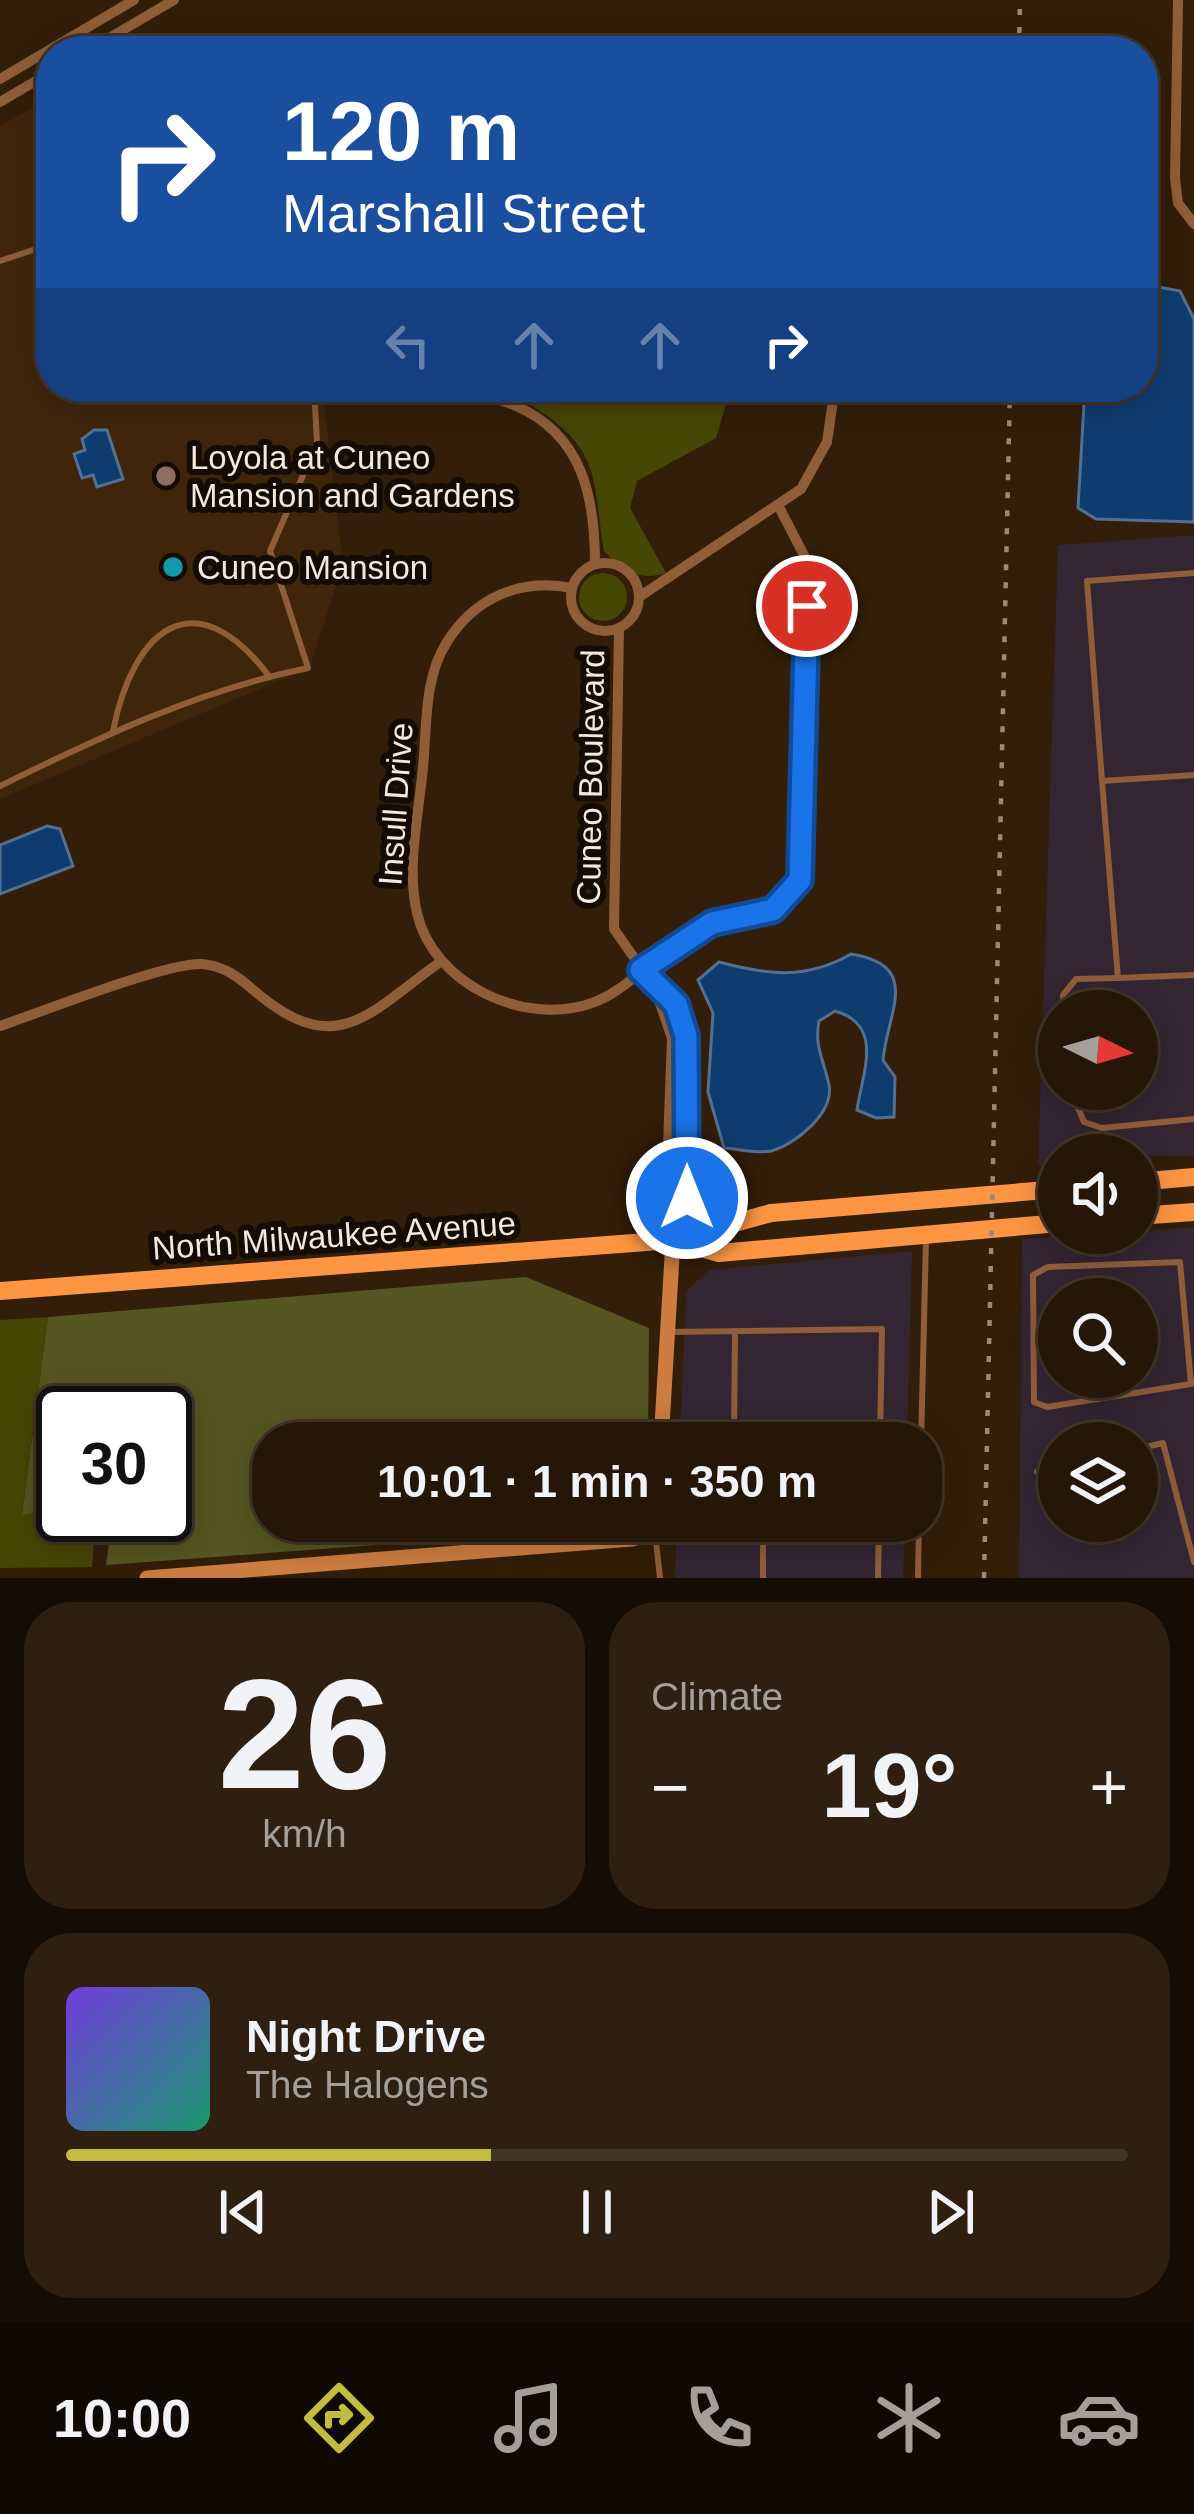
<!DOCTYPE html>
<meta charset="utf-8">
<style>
:root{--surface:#261607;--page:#2e1f11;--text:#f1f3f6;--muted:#a49f9b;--line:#423528;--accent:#c3bd3f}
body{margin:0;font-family:Helvetica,sans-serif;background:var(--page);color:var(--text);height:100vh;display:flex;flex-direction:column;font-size:45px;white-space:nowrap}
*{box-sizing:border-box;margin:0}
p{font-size:39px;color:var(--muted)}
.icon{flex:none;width:66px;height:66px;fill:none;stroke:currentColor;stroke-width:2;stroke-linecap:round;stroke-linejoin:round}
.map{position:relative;height:1578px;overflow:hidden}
.drawer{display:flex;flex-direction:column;gap:24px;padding:24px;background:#150c04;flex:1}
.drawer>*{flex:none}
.guide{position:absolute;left:36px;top:36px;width:1122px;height:366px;border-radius:48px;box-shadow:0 6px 30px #0003,0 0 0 3px var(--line);background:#1a4fa0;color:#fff;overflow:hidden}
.needle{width:78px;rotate:95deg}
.controls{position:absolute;left:1038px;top:990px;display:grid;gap:24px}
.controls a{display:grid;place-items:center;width:120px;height:120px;border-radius:50%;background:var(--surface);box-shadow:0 6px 30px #0003,0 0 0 3px var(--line);font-size:60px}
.speed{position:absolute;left:36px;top:1386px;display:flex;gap:24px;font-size:60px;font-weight:700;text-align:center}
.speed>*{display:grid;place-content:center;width:156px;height:156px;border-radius:50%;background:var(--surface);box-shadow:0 6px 30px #0003,0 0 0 3px var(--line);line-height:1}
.speed .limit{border:6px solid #111;border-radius:18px;background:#fff;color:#111}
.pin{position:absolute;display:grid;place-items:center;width:102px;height:102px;color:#fff;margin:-51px;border:6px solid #fff;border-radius:50%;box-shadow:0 3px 12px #0007}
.me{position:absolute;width:132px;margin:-66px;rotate:0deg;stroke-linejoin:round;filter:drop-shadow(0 0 9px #0008)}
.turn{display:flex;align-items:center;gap:42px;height:252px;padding:0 48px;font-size:54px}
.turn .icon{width:156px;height:156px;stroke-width:2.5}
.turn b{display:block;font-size:84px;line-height:102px}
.lanes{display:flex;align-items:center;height:114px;padding:0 48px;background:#0003;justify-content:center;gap:60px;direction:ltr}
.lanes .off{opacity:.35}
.big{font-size:90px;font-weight:700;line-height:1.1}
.drawer .widget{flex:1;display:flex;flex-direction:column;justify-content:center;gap:18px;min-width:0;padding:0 42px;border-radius:48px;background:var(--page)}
.drawer .dial{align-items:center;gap:0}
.dial b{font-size:156px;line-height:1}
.song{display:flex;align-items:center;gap:36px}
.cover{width:144px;height:144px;border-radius:18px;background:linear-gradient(135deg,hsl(260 70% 55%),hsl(160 70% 35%))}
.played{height:12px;border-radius:6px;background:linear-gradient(90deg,var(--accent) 40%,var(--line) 40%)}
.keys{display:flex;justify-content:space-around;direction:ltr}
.heat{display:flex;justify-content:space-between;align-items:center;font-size:66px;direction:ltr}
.drawer .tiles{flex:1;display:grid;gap:24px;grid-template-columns:1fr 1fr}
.widget:last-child{grid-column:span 2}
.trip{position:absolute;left:252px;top:1422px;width:690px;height:120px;border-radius:48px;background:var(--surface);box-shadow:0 6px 30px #0003,0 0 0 3px var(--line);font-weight:700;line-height:120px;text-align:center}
.dock{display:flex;height:192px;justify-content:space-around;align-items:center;background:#0f0903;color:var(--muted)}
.dock .icon{width:84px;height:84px}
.dock .on{color:var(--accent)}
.dock b{font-size:54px;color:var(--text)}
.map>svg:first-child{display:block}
</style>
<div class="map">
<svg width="1194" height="1578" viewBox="0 0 1194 1578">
<rect width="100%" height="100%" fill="#321e09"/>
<!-- commercial -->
<g fill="#332532" fill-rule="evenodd">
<path d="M1194,535V1156L1059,1155V1164L1038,1166L1058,545ZM1059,1011H1137V1089H1059Z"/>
<path d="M1194,1227V1578H1019L1022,1239ZM1059,1299H1137V1377H1059ZM1059,1443H1137V1521H1059Z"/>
<path d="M912,1251L907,1443H680L686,1291L709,1270Z"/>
<path d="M677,1521H905L903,1578H675Z"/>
</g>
<!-- built -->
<path fill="#3f260b" d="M51,97V387H322L343,565L309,668L0,799V126Z"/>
<!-- green -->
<g fill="#464605">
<path d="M496,387H731L716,438L637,481L630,508L666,573C640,582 622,570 604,551C593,490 603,455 546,415C529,404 518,391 496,387Z"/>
<circle cx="603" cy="597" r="24"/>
<path d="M48,1317L22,1514L63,1506V1515H96L92,1567L0,1568V1320Z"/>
</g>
<!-- forest -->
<path fill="#555621" d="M526,1277L649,1328L648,1443H273V1521H638L632,1526L106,1565L113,1515H165V1413H63V1506L22,1515L48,1317Z"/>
<!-- water -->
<g fill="#0f3c6f" stroke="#547090" stroke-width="3">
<path d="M1143,284L1180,291L1194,319V522L1096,519L1078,508L1085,387H1143Z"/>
<path d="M107,430L123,479L97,487L93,475L82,478L74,454L85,450L82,439L94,430Z"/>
<path d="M47,826L60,829L73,866L0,894V845Z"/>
<path d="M851,954C923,965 887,1013 883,1060L895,1077L894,1117L876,1118L857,1110C862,1074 885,1025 835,1011L819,1021C814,1047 824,1060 829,1085C834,1113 796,1144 771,1151C758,1154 738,1149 724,1148L708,1092L713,1013L698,980L719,962C768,975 806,980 851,954Z"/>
</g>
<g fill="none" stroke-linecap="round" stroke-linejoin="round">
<!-- lane -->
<g stroke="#8f5e39" stroke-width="6">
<path d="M0,261L51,244"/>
<path d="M113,731C133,630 194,577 269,676"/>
<path d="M1194,775L1102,781L1118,978L1194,975"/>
<path d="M1102,781L1087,581L1194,573"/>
<path d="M0,786C100,737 199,690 308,668L270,551L317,443L314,387"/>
<path d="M1064,1011L1063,995L1076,979L1118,978"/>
<path d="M1070,1089L1084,1122L1102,1128L1194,1119"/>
<path d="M669,1332L882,1329L880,1443"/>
<path d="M1191,1384L1180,1262L1048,1267L1033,1275L1034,1402L1047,1407L1191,1384L1194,1383"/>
<path d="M734,1443L735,1331"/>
<path d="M921,1445L926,1239"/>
<path d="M1137,1449L1163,1443L1194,1562"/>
<path d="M1037,1472L1059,1467"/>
<path d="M763,1521V1578"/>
<path d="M655,1532L660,1578"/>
<path d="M878,1578L879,1521"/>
<path d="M918,1578L919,1521"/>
</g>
<!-- street -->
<g stroke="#8f5e39" stroke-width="10">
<path d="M1178,0L1175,178L1178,203L1194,224"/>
<path d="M87,51L174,0"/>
<path d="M0,79L134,0"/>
<path d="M0,102L51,72"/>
<path d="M452,387C473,395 496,397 516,406C583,435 595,498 595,564"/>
<circle cx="605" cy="597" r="34"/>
<path d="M572,588C521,578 475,597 447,642C424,677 427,726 423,767C419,813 406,867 417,913C433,984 524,1027 592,1003C618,994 638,973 661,957C677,946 695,930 714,922C750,908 778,917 799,880L808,563L779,507"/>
<path d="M639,597L801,489L827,442L835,387"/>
<path d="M619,628L614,929L654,986"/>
<path d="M654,986L676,1004L686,1036L687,1199L674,1225L666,1199L672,1038Z"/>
<path d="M0,1026C41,1012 167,962 202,964C226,966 241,979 258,994C338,1060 370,1012 440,962"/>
</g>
<!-- secondary -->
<g stroke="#cd7d40" stroke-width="15">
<path d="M661,1443L673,1240"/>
<path d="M147,1578L632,1539L647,1535L657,1521"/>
</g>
<!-- primary -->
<g stroke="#fd9542" stroke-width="18">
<path d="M1137,1182L1194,1177"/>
<path d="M1137,1216L1194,1212"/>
<path d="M677,1241L719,1253L1059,1223"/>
<path d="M0,1291L673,1240L771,1213L1059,1189"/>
</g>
<!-- rail -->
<g stroke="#9b8a7a" stroke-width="4.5" stroke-dasharray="6 12" stroke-linecap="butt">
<path d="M1019,51L1020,0"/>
<path d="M984,1578L1010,387"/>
</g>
</g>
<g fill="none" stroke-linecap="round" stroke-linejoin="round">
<!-- route casing -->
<g stroke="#114b97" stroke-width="30">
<path id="route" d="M687,1198L686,1036L676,1004L641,970L712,923L773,910L800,880L807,606"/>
</g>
<!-- route -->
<use href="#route" stroke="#1a73e8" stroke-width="21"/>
</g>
<!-- markers -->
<circle fill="#8d6e63" stroke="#130b04" stroke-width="4.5" cx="166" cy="476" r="12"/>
<circle fill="#0f9aa8" stroke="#130b04" stroke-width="4.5" cx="173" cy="567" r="12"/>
<g text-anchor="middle" stroke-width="12" stroke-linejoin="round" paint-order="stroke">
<!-- poi labels -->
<g font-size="33" fill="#f6e8dc" stroke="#130b04" text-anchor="start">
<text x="190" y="469">Loyola at Cuneo<tspan x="190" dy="38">Mansion and Gardens</tspan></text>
<text x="197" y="579">Cuneo Mansion</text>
</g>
<!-- street labels -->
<g font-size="33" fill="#f6e8dc" stroke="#130b04">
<text transform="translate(590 777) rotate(-89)" y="12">Cuneo Boulevard</text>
<text transform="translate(395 804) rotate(-86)" y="12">Insull Drive</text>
<text transform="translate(334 1235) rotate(-4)" y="12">North Milwaukee Avenue</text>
</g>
</g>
</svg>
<div class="controls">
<a><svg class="needle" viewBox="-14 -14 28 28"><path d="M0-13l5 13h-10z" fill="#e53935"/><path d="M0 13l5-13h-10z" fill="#a49f9b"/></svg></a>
<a><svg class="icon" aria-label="sound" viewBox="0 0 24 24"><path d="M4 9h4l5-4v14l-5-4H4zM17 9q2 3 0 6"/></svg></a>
<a><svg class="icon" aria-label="search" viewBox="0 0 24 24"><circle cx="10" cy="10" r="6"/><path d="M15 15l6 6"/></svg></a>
<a><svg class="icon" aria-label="layers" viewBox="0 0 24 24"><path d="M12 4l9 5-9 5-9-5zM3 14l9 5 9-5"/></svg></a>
</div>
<div class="speed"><div class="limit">30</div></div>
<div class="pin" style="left:807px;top:606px;background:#d93025"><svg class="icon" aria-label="arrive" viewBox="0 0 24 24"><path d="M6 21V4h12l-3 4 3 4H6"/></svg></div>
<svg class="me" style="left:687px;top:1198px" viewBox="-20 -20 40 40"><circle r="17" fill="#1a73e8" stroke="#fff" stroke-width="3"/><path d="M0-11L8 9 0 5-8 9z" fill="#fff"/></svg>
<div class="trip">10:01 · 1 min · 350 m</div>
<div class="guide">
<div class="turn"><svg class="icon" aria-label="right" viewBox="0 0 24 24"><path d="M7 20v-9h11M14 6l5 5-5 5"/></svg><div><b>120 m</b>Marshall Street</div></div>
<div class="lanes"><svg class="icon off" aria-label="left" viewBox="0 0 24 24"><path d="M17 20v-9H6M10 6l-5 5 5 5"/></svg><svg class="icon off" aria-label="ahead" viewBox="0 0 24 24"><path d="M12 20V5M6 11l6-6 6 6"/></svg><svg class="icon off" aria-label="ahead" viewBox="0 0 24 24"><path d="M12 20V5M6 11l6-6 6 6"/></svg><svg class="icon" aria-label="right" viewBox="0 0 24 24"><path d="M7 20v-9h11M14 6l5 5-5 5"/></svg></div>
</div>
</div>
<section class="drawer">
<div class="tiles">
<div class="widget dial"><b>26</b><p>km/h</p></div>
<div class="widget"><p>Climate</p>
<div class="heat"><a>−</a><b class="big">19°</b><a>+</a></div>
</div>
<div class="widget">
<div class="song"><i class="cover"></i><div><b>Night Drive</b><p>The Halogens</p></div></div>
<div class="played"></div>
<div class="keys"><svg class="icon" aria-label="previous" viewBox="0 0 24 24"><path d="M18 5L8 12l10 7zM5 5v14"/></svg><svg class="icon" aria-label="pause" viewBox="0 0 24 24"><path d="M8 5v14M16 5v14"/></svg><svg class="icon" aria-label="next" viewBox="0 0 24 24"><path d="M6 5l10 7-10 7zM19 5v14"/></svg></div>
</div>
</div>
</section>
<nav class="dock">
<b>10:00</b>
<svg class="icon on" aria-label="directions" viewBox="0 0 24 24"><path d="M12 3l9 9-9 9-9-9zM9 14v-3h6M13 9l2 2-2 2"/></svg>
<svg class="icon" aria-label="music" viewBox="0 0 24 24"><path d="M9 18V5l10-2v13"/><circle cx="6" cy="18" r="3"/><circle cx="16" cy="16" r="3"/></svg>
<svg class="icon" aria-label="phone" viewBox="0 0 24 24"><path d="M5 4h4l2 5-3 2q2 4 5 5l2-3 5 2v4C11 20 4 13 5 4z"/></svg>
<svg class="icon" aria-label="climate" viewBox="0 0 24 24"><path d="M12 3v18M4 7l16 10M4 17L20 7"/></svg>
<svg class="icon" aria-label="car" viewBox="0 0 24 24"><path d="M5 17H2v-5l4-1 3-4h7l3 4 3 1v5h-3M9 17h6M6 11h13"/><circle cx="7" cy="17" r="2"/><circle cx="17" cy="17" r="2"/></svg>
</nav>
